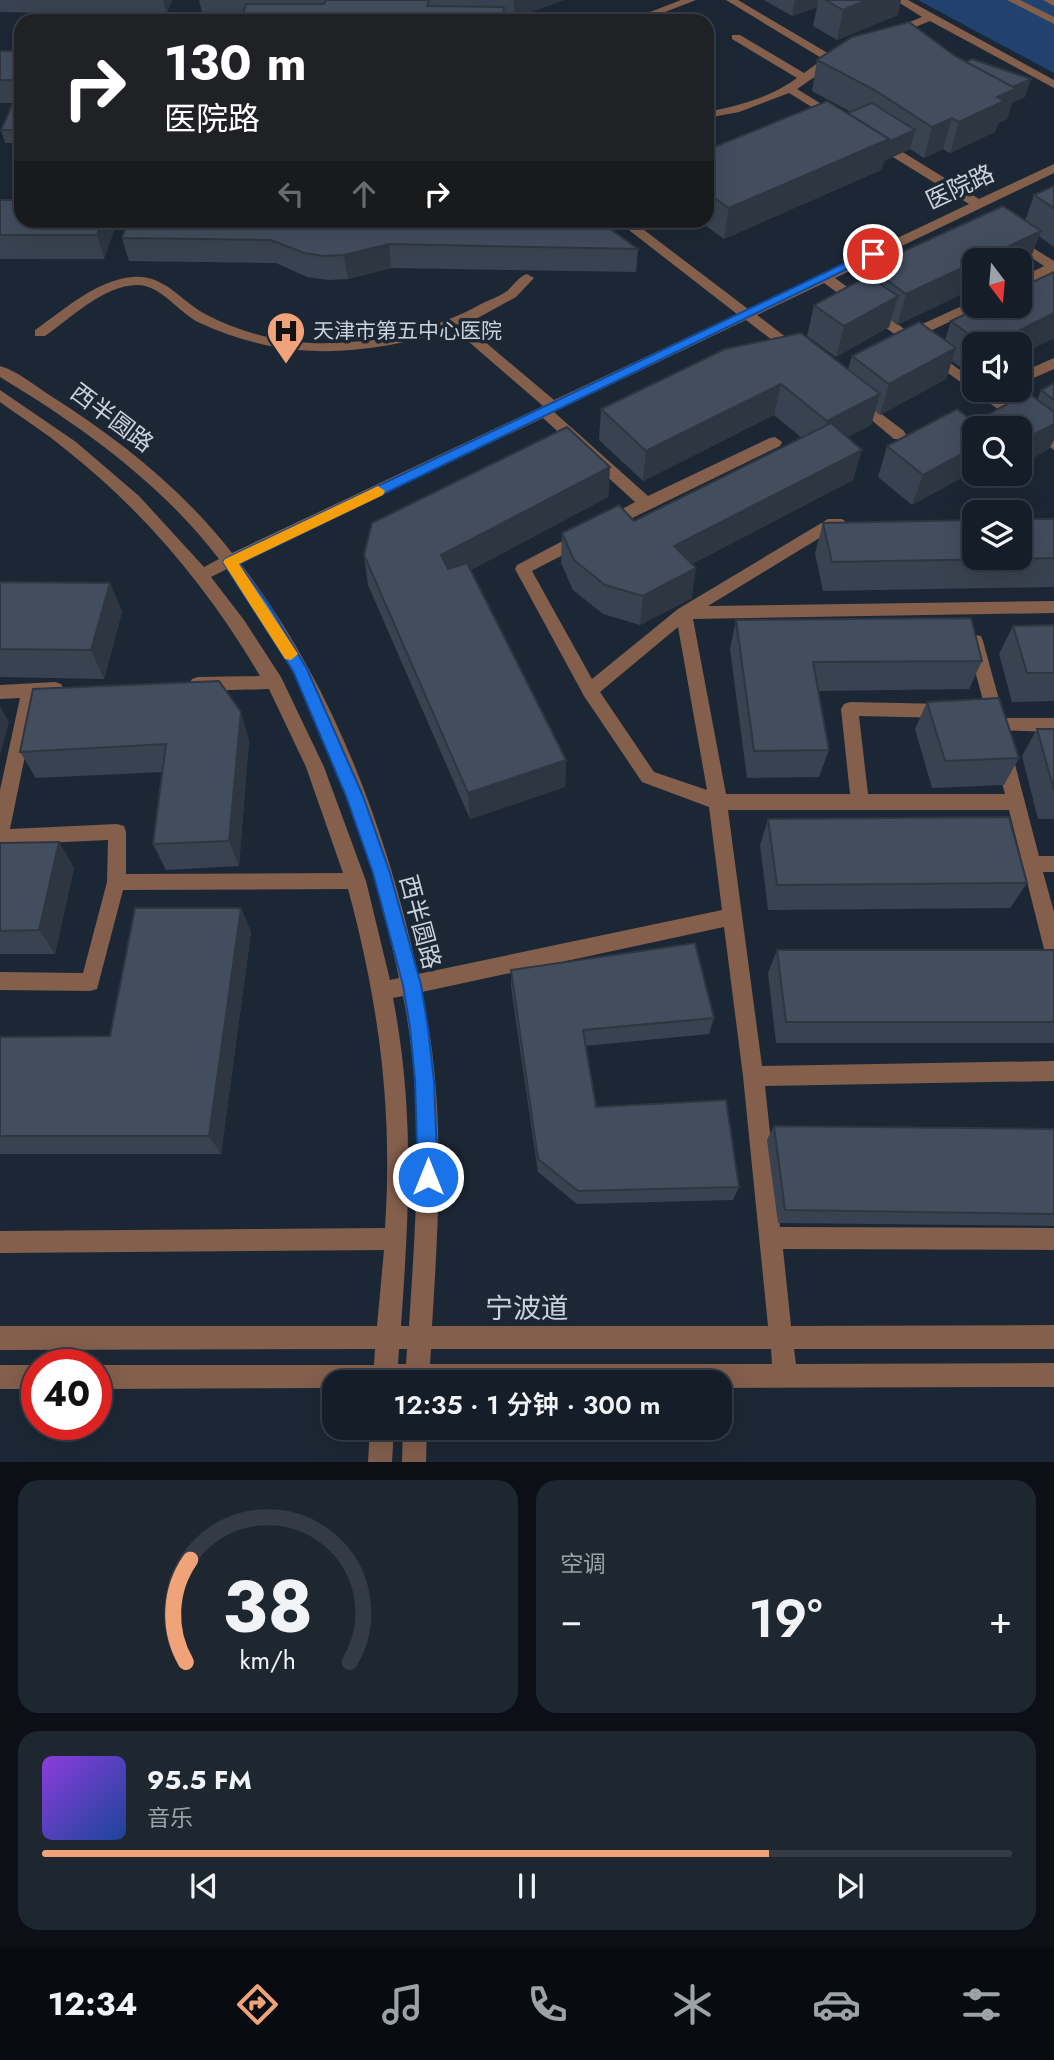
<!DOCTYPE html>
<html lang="zh">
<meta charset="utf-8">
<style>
:root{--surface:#151d28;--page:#1e2630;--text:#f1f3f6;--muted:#9da2a8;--line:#343b45;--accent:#f0a278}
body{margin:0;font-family:Jost,"Noto Sans SC",sans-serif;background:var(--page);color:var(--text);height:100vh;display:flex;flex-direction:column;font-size:26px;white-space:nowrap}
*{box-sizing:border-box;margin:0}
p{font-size:23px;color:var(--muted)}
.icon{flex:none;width:38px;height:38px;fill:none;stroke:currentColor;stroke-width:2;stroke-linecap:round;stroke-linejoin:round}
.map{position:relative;height:1462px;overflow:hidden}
.panel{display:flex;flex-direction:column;gap:18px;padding:18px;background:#0c1016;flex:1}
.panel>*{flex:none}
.top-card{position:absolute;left:14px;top:14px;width:700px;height:214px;border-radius:21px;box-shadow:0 7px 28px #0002,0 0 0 2px var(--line);background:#202124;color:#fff;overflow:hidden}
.needle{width:46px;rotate:164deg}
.buttons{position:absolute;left:962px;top:248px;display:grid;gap:14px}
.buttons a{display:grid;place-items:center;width:70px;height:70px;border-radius:14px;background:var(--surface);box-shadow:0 7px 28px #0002,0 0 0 2px var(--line);font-size:35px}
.speed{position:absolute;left:21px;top:1349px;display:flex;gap:14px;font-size:35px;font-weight:700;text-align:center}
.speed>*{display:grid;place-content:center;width:91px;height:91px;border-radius:50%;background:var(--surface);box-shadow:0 7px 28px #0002,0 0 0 2px var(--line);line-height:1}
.speed .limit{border:10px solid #d22;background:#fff;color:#111}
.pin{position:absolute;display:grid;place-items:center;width:60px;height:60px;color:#fff;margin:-30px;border:4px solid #fff;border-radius:50%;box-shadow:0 2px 7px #0007}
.me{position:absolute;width:77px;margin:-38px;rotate:0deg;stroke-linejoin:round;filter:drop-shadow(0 0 5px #0008)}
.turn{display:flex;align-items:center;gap:24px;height:147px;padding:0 35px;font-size:32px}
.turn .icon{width:91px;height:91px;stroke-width:2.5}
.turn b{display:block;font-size:49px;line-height:60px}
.lanes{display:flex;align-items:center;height:66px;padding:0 35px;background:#0003;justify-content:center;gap:35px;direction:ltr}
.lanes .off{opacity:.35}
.big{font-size:52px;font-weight:600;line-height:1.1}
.panel .card{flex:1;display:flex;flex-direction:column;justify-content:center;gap:10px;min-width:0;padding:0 24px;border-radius:21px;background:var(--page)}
.panel .dial{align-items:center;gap:0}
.dial svg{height:182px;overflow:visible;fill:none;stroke:var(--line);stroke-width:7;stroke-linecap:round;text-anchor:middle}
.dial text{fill:var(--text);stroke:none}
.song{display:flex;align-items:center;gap:21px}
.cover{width:84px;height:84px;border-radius:10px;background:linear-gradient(135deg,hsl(270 70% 55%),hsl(220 70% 35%))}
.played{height:7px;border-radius:4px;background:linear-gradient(90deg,var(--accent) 75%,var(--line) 75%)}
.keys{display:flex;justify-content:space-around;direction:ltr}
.heat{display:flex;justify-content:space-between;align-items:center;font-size:38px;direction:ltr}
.panel .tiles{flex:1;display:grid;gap:18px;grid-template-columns:1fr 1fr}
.card:last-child{grid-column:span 2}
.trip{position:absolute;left:322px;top:1370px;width:410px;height:70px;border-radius:21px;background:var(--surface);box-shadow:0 7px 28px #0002,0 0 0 2px var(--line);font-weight:600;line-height:70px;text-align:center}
.dock{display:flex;height:112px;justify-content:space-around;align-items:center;background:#080c10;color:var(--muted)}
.dock .icon{width:49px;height:49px}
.dock .on{color:var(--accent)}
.dock b{font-size:32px;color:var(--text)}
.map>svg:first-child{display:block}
</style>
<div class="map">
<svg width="1054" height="1462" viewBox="0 0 1054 1462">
<rect width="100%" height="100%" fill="#1c2735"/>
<!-- green -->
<path fill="#21426f" d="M918,0H1054V73Z"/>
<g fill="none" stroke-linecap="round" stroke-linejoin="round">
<!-- minor -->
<g fill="#835f4c" fill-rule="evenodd">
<path d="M681,0H696L642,21H627Z"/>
<path d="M726,0H738L831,55L845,52V56L797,89L841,116V120H833L789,93L739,112L707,118V112C738,106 772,97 797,78L732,39V35H740L804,73L823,59Z"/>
<path d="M895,0H908L1054,80V88L930,21L896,35H888V31L922,17Z"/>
<path d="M1007,0H1020L1054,17V24Z"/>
<path d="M1043,0H1054V6Z"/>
<path d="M875,140H883L979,199L1054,164V173L835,278L907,331L975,300V306L980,307L916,338L975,381V390H988L1054,438V450L824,283L757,315L800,348V354H790L746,320L554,412L648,496L770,438L775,437L782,442L780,446L612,528H602L599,524L602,520L635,502L543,418L240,563C331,680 387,830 418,974L722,910L709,807L642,782L584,696L515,569L517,565L574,535H586L588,539L586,543L532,571L592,679L678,609L828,519H842L850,525L842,531H831L708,606L1054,601V613L693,619L726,794H850L841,709L844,704L850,702L947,704L953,706L956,711L953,716L947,718L859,716L868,794H1005L994,753L997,748L1003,746L1009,748L1012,753L1039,856H1054V872H1043L1054,912V958L1047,955L1044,949L1009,810H728L762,1066L1054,1061V1081L765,1086L780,1227L1054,1228V1250L783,1249L791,1326L1054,1325V1349H794L796,1364L1054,1363V1387L719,1388V1382H334V1388L96,1389V1365H374L375,1349L0,1350V1326H377L384,1250L0,1253V1231L385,1228C393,1110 379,1003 348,889L123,890L97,989L90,991L0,990V972L83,973L107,882L108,840L0,845V790L20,698L0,699V685L55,682L61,684L64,689L61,694L37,697L10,829L117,824L124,826L126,832V874L343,873L306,767L269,689L198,691L192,689L189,684L192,679L198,677L260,676C209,589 145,512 65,449C45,432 22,418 0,402V390L76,442L139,496L204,567L219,559C161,483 81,426 0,377V366C18,371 35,386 51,396C119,439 183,490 232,553L543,406L454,329C364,356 287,363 200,323C178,313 162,285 137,285C104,285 71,318 45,336H35V330C64,310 96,280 133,277C165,274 181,302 207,315C244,334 288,345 330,343C385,342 436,329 483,303C491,299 500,296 507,291C514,285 518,277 527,274L534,278L516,297L465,325L554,400L737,314L616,220H631L748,309L969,204L875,146ZM227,569C317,687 369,835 399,978L390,980L366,881L324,767L281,677L244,620L211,577ZM678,627L707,790L654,772L600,692ZM724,927L743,1076L768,1326H432C439,1214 446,1102 422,992ZM403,996C425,1105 416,1216 409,1326H401C409,1212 415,1112 393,998ZM399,1349H407L406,1364H398ZM431,1349H771L772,1364H430Z"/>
<path d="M1014,236L1054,261V272L1020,287V278L1044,266L1009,243L1008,240Z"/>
<path d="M1054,358V369L1020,384V373Z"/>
<path d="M855,394L904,431L906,435L904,439H894L850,402L848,399Z"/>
<path d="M975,635L981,636L983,641L1004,718H1054V732L991,730L967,641L969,636Z"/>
<rect x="0" y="1365" width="37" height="24"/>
<path d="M370,1428H394L392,1462H368Z"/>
<path d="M403,1428H427L426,1462H402Z"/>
</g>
</g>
<!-- wall -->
<g fill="#394250">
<path d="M0,0H172L166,15L0,12Z"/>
<path d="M199,0H564L514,18H504V21H241L242,17H203Z"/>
<path d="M764,0H901L898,15L837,40L813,26L817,7L792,16Z"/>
<rect x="0" y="51" width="21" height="52"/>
<path d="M955,56L1025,97L1012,103L1007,119L998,123L995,132L950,153L943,149L924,158L910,149L884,161L881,170L724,239L698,220H707V150L851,112L812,91L817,60Z"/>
<path d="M21,105V143H5L1,130Z"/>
<path d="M1054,186V247L1039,236L1029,262L897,325L891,320L889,327L836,357L807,336L814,305L867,276L869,267L1025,221L1034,195Z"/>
<path d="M0,200L116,225L104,259H0Z"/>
<path d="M128,220L638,249L636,272L391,268L348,279L328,280L307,277L276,263L129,261L122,238Z"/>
<path d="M1054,272V338L1020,355V345H975V378L952,361L946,379L880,415L875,411L871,425L847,437L853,480L692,564V598L640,625L603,614L573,590L561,563L562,533L634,521L802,438L774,415L643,481L599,440L601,409L848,369L852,356L945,340L951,321Z"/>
<path d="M1054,383V440L1049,449L1020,429H975L912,505L878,477L887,446L974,422L1037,400L1041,390Z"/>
<path d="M610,467L608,497L471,570L566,760L565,787L470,819L368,585L364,555Z"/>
<path d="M986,474H1005L994,480Z"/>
<path d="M1054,519V587L823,591L815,553L823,523Z"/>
<path d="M0,582L110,583L122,612L104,679L0,677Z"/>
<path d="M736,620L982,661L969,689L818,691L829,750L819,777L747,778L730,649Z"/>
<path d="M1054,625V701L1012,702L999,654L1013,626Z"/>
<path d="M927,702L1019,758L1004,785L932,788L915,729Z"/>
<path d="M1037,729H1054V819H1038L1022,756Z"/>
<path d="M249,740L239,866L166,870L153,844L163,772L36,778L20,752Z"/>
<path d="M768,819L1027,883L1010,908L768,910L760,845Z"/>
<path d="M59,842L74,868L55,954H0V843Z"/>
<path d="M241,908L251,932L221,1154H0V1037L110,1036Z"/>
<path d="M777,950L1054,1022V1043H776L768,973Z"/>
<path d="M511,970L714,1018L709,1034L585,1046L596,1107L739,1187L733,1200L577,1204L538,1172L511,987Z"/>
<path d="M774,1126L1054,1129V1226L778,1223L767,1140Z"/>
</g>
<!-- shaded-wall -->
<g fill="#2e3641">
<path d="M163,0H172L166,15Z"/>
<path d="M514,0H564L514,18Z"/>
<path d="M795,0H818L817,7L792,16Z"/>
<path d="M867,0H901L898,15L837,40L843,10Z"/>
<path d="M1031,79L1025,97L1012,103L1007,119L998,123L995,132L950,153L959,122L998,94Z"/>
<path d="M952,118L943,149L924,158L932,127Z"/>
<path d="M915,130L910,149L884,161L881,170L724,239L729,208L889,139Z"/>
<path d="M102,220H115L116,225L104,259L97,235Z"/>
<path d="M1041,231L1029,262L1020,266V261H977Z"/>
<path d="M389,244L391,268L348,279L344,255Z"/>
<path d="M975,262V288L897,325L906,294Z"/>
<path d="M898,296L889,327L836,357L844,326Z"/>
<path d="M1054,313V338L1020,355V345H990Z"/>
<path d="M956,348L946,379L880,415L889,384Z"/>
<path d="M781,384L774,415L643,481L646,451Z"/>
<path d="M880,394L871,425L819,452L827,421Z"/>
<path d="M1054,424V439L1049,449L1020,466V442Z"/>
<path d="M975,447V471L912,505L923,475Z"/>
<path d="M862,450L853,480L670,575L674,546Z"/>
<path d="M610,467L608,497L444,584L441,555Z"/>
<path d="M997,474H1005L994,480Z"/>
<path d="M696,568L692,598L640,625L643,596Z"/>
<path d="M110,583L122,612L104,679L91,650Z"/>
<path d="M0,706L9,722L0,756Z"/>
<path d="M241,712L249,740L239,866L229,841Z"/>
<path d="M566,760L565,787L470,819L468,793Z"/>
<path d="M59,842L74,868L55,954L39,930Z"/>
<path d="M241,908L251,932L221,1154L209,1136Z"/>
</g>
<!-- building -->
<g fill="#424d5d" stroke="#2e3641" stroke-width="2">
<path d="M326,0H429L427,6L504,7L502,21H241L246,4H324Z"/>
<path d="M825,0H867L843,10Z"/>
<path d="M909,22L955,56L1017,88L997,97L1004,101L959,122L952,118L932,127L873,89L817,60L852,37Z"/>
<rect x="0" y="51" width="21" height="29"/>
<path d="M972,59L1031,79L1013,87L966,62Z"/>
<path d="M827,101L889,139L729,208L707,193V150Z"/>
<path d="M872,103L915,130L888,142L889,139L848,113Z"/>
<path d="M12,105H21V130H1Z"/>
<path d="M1054,186V208L1034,195Z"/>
<path d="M0,200H21V220H102L97,235H0Z"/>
<path d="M1003,206L1041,231L977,261H975V262L906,294L869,267Z"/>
<path d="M128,220H598L638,249L389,244L344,255L324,256L304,253L271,240L122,238Z"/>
<path d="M1054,272V313L990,345H983L951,321L983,306H1020V288Z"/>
<path d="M868,276L898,296L844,326L814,305Z"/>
<path d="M919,322L956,348L889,384L852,356Z"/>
<path d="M801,333L880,394L827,421L781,384L646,451L601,409L725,349Z"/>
<path d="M1054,383V400L1041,390Z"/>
<path d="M1028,393L1054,412V424L1020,442V429H975V447L923,475L887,446L957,409L974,422Z"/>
<path d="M831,423L862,450L674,546L696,568L643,596L605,585L574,560L562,533L619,505L634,521Z"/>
<path d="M567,427L610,467L441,555L448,569L467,563L566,760L468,793L364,555L372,523Z"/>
<path d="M1020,519H1054V558L832,562L823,523L975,520V558H1020Z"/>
<path d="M0,582L110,583L91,650L0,649Z"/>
<path d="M971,618L982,661L813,662L829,750L754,751L736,620Z"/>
<path d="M1054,625V673H1027L1013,626Z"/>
<path d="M219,681L241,712L229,841L153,844L166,744L20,752L33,689Z"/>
<path d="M999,698L1019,758L945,761L927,702Z"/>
<path d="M1037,729H1054V790Z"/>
<path d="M1009,817L1027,883L777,885L768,819Z"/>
<path d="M59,842L39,930L0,931V843Z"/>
<path d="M135,908H241L209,1136H0V1037L110,1036Z"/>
<path d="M695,943L714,1018L583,1030L596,1107L726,1100L739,1187L578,1191L538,1159L511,970Z"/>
<path d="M777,950H1054V1022H786Z"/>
<path d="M774,1126L1054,1129V1214L785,1210Z"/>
</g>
<!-- route -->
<path fill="#1a73e8" stroke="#114b97" stroke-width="2" d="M868,252L878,254L239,564L269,605L307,669L363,796L390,873L421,985L428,1028L434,1081L438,1177L435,1184L428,1187L421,1184L418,1177L415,1081L410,1028L403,985L373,873L346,796L293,671L223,562L225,559Z"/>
<!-- slow -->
<path fill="#f59e0b" d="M378,486L385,491L383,495L239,564L298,654L291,660L285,659L223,562L225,559Z"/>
<!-- icons -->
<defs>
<g id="hospital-pin" transform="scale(2.0125)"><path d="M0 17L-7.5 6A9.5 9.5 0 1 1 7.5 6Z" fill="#f0a278" stroke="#1c2735"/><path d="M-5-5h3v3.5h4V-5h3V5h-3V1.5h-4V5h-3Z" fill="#111"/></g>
</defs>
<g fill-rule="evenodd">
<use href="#hospital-pin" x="286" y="331"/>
</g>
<g text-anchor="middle" stroke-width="7" stroke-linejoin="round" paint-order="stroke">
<!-- far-poi labels -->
<g font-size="21" fill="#cbd2db" stroke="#1c2735" text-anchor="start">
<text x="313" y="338">天津市第五中心医院</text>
</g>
<!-- street labels -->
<g font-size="24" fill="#cbd2db" stroke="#1c2735">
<text transform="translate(960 187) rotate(-25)" y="8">医院路</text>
<text transform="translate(112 418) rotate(37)" y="8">西半圆路</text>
<text transform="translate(420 922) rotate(75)" y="8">西半圆路</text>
</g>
<!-- near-street labels -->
<g font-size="28" fill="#cbd2db" stroke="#1c2735">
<text x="527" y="1318">宁波道</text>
</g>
</g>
</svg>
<div class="buttons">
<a><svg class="needle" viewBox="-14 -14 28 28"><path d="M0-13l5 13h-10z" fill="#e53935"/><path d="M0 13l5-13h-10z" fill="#9da2a8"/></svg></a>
<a><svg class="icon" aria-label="sound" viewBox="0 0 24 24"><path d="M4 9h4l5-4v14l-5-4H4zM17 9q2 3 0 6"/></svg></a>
<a><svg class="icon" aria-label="search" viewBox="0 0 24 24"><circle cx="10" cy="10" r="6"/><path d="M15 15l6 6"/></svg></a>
<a><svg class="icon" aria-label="layers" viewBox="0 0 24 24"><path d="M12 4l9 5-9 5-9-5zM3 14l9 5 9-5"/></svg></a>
</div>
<div class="speed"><div class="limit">40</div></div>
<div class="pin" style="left:873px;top:254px;background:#d93025"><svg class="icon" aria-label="arrive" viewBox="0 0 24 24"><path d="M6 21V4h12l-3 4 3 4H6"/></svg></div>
<svg class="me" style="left:428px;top:1177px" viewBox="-20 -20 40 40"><circle r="17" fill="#1a73e8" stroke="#fff" stroke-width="3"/><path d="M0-11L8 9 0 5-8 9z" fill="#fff"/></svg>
<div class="trip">12:35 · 1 分钟 · 300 m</div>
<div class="top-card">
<div class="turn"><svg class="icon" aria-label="right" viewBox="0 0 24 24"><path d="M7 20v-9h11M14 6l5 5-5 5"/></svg><div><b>130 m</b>医院路</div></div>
<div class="lanes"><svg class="icon off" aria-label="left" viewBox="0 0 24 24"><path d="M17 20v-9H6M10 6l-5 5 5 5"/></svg><svg class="icon off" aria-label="ahead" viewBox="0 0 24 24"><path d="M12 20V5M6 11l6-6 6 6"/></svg><svg class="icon" aria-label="right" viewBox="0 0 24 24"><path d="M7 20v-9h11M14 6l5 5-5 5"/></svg></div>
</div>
</div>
<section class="panel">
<div class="tiles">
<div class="card dial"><svg viewBox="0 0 100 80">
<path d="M14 69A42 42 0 1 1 86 69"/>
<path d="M14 69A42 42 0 0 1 16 24" stroke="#f0a278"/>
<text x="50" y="56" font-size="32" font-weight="700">38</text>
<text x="50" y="72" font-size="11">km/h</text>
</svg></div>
<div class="card"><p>空调</p>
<div class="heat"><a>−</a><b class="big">19°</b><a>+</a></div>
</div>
<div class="card">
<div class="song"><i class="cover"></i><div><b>95.5 FM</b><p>音乐</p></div></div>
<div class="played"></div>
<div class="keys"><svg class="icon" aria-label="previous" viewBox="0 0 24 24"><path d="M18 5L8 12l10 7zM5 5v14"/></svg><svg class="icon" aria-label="pause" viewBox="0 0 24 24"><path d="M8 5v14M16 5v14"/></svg><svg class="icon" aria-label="next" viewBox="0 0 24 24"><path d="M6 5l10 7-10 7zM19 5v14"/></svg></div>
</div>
</div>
</section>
<nav class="dock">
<b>12:34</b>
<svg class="icon on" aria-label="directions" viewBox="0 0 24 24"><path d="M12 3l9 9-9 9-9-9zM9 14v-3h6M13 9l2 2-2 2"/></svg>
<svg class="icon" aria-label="music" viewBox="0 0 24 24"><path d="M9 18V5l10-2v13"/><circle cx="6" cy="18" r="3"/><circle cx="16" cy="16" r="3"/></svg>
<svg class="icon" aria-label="phone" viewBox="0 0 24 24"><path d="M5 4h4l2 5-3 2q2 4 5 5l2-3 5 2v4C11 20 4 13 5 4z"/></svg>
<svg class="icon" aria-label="climate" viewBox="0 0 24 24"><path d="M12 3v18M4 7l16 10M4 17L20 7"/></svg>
<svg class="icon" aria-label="car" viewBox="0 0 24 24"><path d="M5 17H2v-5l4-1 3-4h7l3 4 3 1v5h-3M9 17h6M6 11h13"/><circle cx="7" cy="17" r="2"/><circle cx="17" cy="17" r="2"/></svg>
<svg class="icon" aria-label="filters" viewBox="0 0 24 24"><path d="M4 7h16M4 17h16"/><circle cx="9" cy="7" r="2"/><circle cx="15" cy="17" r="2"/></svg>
</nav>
